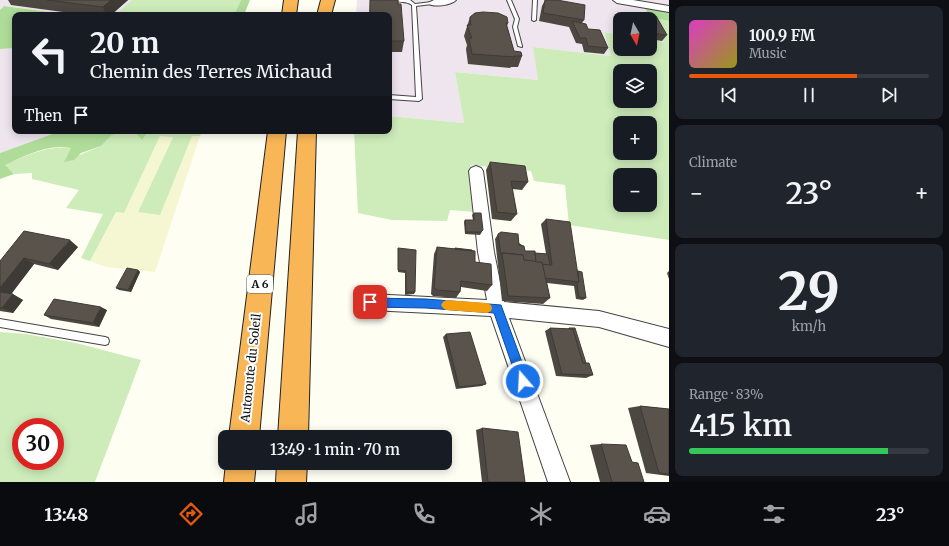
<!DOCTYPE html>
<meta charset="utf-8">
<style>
:root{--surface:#171b24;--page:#20242c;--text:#f1f3f6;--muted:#9ea1a6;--line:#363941;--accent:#ea580c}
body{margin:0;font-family:Merriweather,serif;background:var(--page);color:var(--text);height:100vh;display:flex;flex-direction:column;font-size:15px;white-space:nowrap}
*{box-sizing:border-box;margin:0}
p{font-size:13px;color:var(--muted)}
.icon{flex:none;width:22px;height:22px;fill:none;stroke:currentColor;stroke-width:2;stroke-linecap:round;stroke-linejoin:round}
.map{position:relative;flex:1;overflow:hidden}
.drawer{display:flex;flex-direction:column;gap:6px;padding:6px;background:#0d0f14;width:280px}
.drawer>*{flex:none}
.guide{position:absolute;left:12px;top:12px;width:380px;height:122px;border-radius:8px;box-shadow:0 2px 10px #0003;background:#171b24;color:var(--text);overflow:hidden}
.needle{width:26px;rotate:171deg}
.controls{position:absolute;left:613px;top:12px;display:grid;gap:8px}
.controls a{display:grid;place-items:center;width:44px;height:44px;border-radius:8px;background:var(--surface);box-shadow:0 2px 10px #0003;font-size:20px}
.speed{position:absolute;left:12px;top:418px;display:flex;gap:8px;font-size:20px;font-weight:700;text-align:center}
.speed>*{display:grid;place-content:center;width:52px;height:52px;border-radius:50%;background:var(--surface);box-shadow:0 2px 10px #0003;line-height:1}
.speed .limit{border:6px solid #d22;background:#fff;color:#111}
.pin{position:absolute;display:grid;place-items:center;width:34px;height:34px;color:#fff;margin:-17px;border-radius:8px;box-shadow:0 2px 6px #0006}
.me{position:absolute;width:44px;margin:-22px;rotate:341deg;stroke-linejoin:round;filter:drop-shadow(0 0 3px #0008)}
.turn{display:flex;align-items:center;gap:14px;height:84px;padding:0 12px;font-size:18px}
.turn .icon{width:52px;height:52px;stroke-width:2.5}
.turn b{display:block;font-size:28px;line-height:34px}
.then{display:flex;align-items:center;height:38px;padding:0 12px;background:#0003;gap:8px;font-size:15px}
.big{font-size:30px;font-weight:600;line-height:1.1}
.drawer .tile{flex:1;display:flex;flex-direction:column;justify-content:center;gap:6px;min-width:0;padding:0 14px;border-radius:8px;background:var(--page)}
.drawer .dial{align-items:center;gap:0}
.dial b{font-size:52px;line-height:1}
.song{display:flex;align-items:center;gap:12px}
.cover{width:48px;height:48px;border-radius:6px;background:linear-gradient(135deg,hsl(310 70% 55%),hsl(60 70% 35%))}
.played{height:4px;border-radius:2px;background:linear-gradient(90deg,var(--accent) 70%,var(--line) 70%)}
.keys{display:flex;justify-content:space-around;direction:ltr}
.heat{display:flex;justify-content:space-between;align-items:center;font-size:22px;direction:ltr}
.charge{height:6px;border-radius:3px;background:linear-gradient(90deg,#34c759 83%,var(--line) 0)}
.trip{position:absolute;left:218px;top:430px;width:234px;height:40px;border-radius:8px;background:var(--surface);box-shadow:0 2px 10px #0003;font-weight:600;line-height:40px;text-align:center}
.menu{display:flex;height:64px;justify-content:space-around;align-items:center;background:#090b0e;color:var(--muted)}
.menu .icon{width:28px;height:28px}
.menu .selected{color:var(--accent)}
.menu b{font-size:18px;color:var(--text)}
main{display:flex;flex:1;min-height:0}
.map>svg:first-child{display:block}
</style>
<main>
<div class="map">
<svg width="669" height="482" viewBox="0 0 669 482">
<rect width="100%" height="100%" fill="#fffef3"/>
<!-- industrial -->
<g fill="#eee5ee">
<path d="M0,0H132L115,15H72L4,6L0,10Z"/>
<path d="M357,0H669V12L649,17L664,43L650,40V19H620V35L604,32L611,56L533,47L539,80L455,72L464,123L389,116V15H356Z"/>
<path d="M15,48V131H64L0,153V49Z"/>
</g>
<!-- farmland -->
<path fill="#f5f7d2" d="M192,135L200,136L155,272L106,267L90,261L116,212L124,213L160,136H173L138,212L160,214Z"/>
<!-- green -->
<g fill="#cdecba" fill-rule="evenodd">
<path d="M132,0H241L234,15H115Z"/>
<path d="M649,17L669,21V240L569,225L565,185L534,181L531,171L470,165L476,212L450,210L447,221L392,220L358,213L354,131H389V116L464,123L455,72L538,80L533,47L611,56L604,32L620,35V49H650V40L664,42ZM620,71H650V101H620ZM620,123H650V153H620ZM620,175H650V205H620Z"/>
<path d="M148,131H202L200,136H192L160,215L138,212L173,137L160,136L124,213L116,212L90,261L81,258L103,214L66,208L79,190L32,179V173L14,174L4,165C25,156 48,145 71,148L65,161L101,146L112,135L125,132H135L142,139Z"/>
<path d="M0,332L26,334L76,343L141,360L95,482H0ZM21,427H55V461H21Z"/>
</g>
<!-- forest -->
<g fill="#afdd99">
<path d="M241,0H250L244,15H234Z"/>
<path d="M4,6L72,15H15V48L0,49V10Z"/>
<path d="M645,7L669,12V21L649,17Z"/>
<path d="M61,131H148L142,140L135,132H125L112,135L101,146L81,153L74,160L64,162L71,148C49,143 24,156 5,165L14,174L0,179V153Z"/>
</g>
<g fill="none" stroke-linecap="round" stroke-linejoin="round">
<!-- service casing -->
<g stroke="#434343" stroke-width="2">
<g id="service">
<path d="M395,0H410L415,4L432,2L434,3L432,4L416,6L422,99L419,101L389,99V95L416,97L412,5C405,0 401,4 395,0Z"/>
<path d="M507,0H511L519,19L517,27L522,46V47L518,46L513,27L515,19Z"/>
<path d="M533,0H537L536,20L534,21L532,20Z"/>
<path d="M0,319L105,337L108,338L109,341L108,344L105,345L0,327Z"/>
</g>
</g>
<!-- minor casing -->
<g stroke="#434343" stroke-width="2">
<g id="minor">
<path d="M434,0H456C451,5 433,8 428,3Z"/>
<path d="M613,0H633L669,6V12L617,3Z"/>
<path d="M476,166L481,168L483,171L494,252L504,302L599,311L669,329V347L599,327L509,318L570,482H548L491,316L370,310L364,307L362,302L364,297L370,294L487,300L478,252L469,171L471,168Z"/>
</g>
</g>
<!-- motorway casing -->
<g stroke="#212121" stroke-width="2">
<g id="motorway">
<path d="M284,0H298L296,15H282Z"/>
<path d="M321,0H335L331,15H317Z"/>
<path d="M268,131H286L259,437H229Z"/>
<path d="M298,131H316L308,437H278Z"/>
<path d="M226,463H256L254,482H224Z"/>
<path d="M277,463H307L306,482H276Z"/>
</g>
</g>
<!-- service -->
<use href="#service" fill="#fff" fill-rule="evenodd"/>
<!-- minor -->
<use href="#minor" fill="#fff" fill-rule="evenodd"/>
<!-- motorway -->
<use href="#motorway" fill="#f9b657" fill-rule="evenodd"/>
</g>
<!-- wall -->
<g fill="#4d4741">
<path d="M8,0H128L111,15H85L11,5Z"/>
<path d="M370,0H398L404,41L402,52H389V15H369Z"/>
<path d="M545,0H557L584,20L582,23L608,48L604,54L584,52L582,44L576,43L569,27L539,21L542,6Z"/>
<path d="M635,15L656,16L667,35L662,41L650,39V19H632Z"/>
<path d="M470,17L508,23L507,26L514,51L522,56L518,67H511L510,68L468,64L466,49L467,45L464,36Z"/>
<path d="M490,162L528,182L522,190L512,189L517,214L511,221L492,219L486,170Z"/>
<path d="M474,213L483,230L480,235L465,234L464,222L465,220H473L472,215Z"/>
<path d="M546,219L578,271L586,298L583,300L576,299L574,286L547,283L550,298L543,304L502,301L495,239L498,234L519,243L522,245L525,251L535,253L546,254L541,224Z"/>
<path d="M78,247L58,270L34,264L11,294L23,300L13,313L0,311V261Z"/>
<path d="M437,247L454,249L455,248L475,262L492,285L487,291L461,287L460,292L456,298L433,296L431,294L434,254Z"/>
<path d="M398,248L415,292L414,294L405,295V273L398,272Z"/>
<path d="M138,270L140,272L131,292L119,290L116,288Z"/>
<path d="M669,271V279L667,273Z"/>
<path d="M107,310L99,327L51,319L44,315Z"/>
<path d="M550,328L567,329L569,328L586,363L593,375L586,378L556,376L545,331Z"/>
<path d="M446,334L486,384L482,386L456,389L443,337Z"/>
<path d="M640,406L669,409V476L646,473L628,408Z"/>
<path d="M482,428L525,482H482L476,430Z"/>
<path d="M601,444L632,462L644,482H600L590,445Z"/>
</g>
<!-- shaded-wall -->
<g fill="#3e3a35">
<path d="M111,0H128L111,15H106L103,7Z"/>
<path d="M70,240L78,247L58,270L49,264Z"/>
<path d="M24,258L34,264L9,297L0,292V288Z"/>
<path d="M138,270L140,272L131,292L128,290Z"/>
<path d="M13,294L23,300L13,313L2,308Z"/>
<path d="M101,307L107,310L99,327L93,323Z"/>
</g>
<!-- building -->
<g fill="#59534c" stroke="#3e3a35">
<path d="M47,0H111L103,7Z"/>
<path d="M370,0H398V4H401L404,41H389V15H370Z"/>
<path d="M545,0H557L585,5L584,20L543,13Z"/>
<path d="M483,12L498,13L507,17L508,23H506L514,51L521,52L522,56H514L515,57L472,54L469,38H472L467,25H471L470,17L475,13Z"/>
<path d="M635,15L656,16L667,35L650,33V19H637Z"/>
<path d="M572,21L586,24L588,29L600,30L608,48L588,46L586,38H580Z"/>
<path d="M490,162L525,166L528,182L511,181L517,214L497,212Z"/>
<path d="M474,213H481L483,230L481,232H466L465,220H474Z"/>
<path d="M546,219L570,222L579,282L545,278L542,264L552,265Z"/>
<path d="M24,231L70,240L49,264L24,258L0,288V261Z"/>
<path d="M501,232L518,234L519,245L524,246L525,251H535L536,262L524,260L523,255L502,253L501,255L498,234Z"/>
<path d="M437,247L475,251V262L491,264L492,285L461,281L460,292L437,290L434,288Z"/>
<path d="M398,248L416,250L415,292H406V271L398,270Z"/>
<path d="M455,248L472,250V251L455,249Z"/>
<path d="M502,253L523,255L524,260L542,262L550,298L508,296Z"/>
<path d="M535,253L548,254L550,265L542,264V262H536Z"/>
<path d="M127,268L138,270L128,290L116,288Z"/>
<path d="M578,271L582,272L586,298L579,297L577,284L579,282Z"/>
<path d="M0,292L13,294L2,308L0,307Z"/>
<path d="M54,299L101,307L93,323L44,315Z"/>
<path d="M550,328L573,329L583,363H589L593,375L562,374Z"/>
<path d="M569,328H575L586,363H583L573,329H570Z"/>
<path d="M470,332L486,384L459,387L446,334Z"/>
<path d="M640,406L669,409V474L659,473Z"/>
<path d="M482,428L518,432L525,482H488Z"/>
<path d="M601,444L626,445L632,462L638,463L644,482H612Z"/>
</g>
<!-- route -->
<path fill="#1a73e8" stroke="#114b97" d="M370,298L426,299L501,305L529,381L527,385L523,387L519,385L494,313L426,308L370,307L366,306L365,302L366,299Z"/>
<!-- slow -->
<path fill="#f59e0b" d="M446,300L487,303L491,305L492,308L491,311L487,313L446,310L443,308L441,305L443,302Z"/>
<g text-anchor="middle" stroke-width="4" stroke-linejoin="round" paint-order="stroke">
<!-- shield labels -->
<rect fill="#fff" stroke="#585858" stroke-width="1" x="247" y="275" width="26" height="18" rx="3"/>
<g font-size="11" font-weight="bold" fill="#101010">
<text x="260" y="288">A 6</text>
</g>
<!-- street labels -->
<g font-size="12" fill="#101010" stroke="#fff">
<text transform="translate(251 368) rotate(-84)" y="4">Autoroute du Soleil</text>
</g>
</g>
</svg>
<div class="controls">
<a><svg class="needle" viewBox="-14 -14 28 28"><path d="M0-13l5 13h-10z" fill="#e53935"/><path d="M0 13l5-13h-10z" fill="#9ea1a6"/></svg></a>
<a><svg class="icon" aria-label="layers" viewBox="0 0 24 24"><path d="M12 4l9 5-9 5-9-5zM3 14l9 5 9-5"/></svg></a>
<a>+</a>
<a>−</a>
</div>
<div class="speed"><div class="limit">30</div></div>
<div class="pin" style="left:370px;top:302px;background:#d93025"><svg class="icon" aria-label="arrive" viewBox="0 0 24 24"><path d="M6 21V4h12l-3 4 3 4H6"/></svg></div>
<svg class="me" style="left:523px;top:381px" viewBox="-20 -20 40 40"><circle r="17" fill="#1a73e8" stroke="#fff" stroke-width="3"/><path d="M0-11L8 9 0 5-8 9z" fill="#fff"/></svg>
<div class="trip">13:49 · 1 min · 70 m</div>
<div class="guide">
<div class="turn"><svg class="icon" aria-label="left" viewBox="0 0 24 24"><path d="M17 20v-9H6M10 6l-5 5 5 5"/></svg><div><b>20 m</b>Chemin des Terres Michaud</div></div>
<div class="then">Then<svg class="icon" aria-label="arrive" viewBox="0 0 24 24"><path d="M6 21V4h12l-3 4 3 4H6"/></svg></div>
</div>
</div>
<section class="drawer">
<div class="tile">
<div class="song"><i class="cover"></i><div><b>100.9 FM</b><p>Music</p></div></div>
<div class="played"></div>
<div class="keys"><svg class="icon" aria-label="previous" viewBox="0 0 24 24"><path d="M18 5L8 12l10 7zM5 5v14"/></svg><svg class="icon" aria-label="pause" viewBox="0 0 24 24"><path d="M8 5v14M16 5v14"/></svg><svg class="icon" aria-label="next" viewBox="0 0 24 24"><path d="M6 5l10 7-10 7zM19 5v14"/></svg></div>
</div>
<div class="tile"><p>Climate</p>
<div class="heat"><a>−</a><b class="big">23°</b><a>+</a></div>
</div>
<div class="tile dial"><b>29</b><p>km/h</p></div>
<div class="tile"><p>Range · 83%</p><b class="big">415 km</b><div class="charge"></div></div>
</section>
</main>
<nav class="menu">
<b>13:48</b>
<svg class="icon selected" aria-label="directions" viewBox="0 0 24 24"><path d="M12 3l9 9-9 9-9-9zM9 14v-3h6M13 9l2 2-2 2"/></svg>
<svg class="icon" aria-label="music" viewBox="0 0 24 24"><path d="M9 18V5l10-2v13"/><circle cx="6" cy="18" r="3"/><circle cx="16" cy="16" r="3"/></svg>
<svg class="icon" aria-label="phone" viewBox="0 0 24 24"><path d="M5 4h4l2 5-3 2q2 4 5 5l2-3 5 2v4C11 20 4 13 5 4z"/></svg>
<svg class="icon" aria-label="climate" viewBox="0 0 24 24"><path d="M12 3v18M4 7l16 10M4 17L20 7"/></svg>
<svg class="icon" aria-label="car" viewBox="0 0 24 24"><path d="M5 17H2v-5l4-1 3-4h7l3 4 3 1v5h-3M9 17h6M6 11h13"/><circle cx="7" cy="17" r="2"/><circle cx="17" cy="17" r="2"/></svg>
<svg class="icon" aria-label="filters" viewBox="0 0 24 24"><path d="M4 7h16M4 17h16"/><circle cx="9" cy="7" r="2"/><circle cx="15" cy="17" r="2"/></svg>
<b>23°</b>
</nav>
